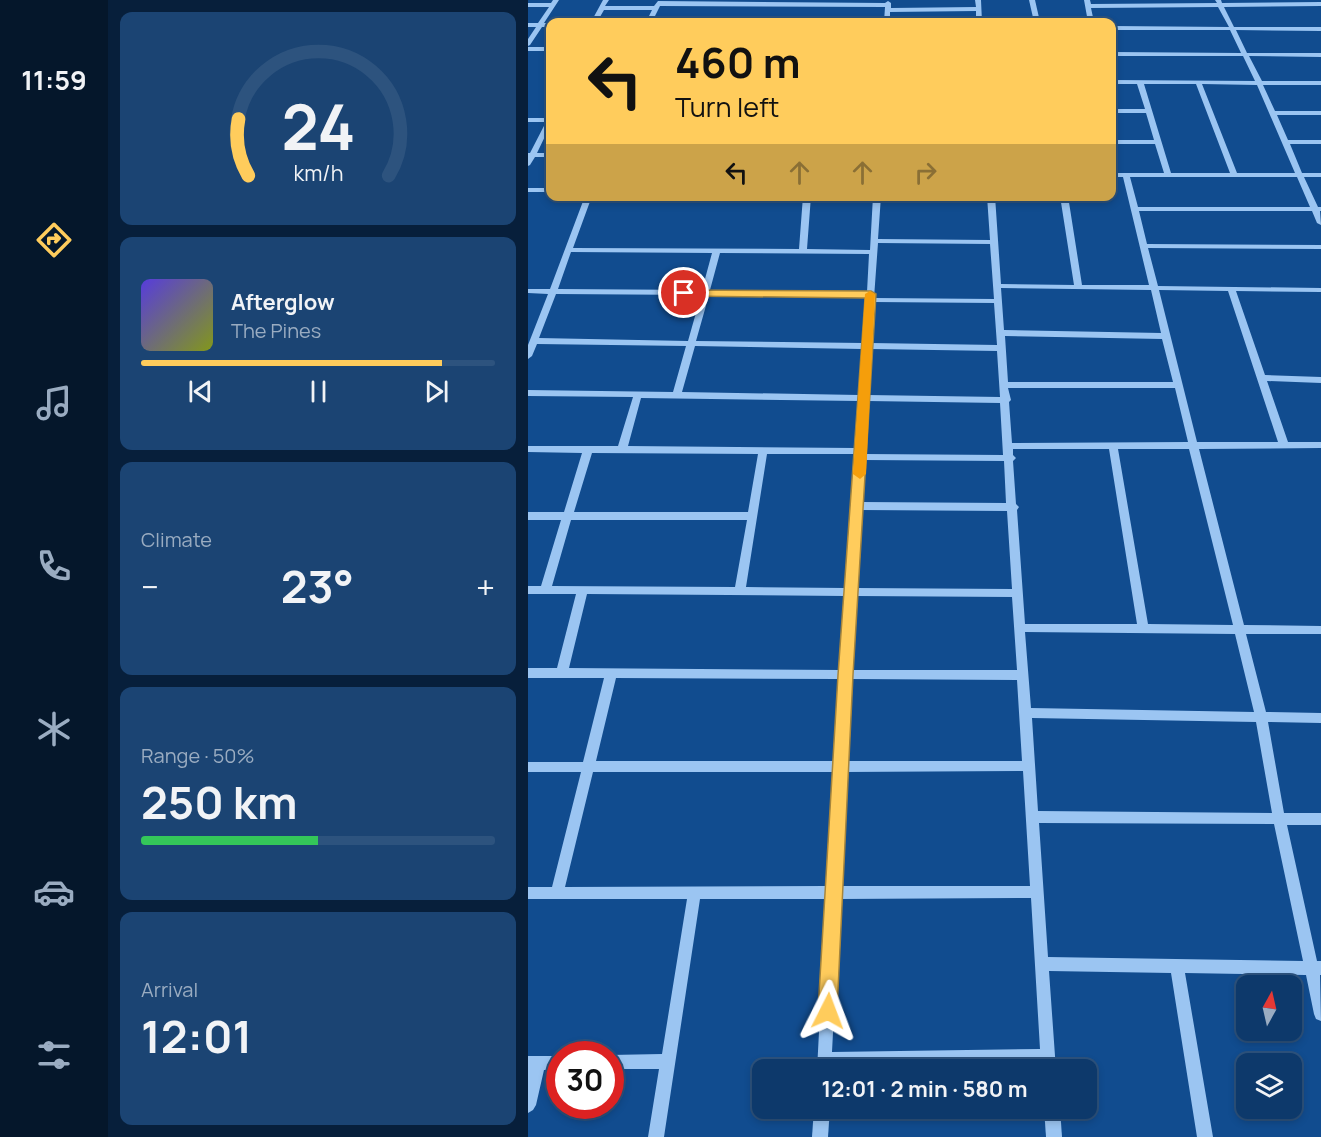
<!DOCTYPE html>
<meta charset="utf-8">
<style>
:root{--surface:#0d396b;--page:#1b4473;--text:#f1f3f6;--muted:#9aacc1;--line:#2d537e;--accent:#ffcc5c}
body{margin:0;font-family:Manrope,sans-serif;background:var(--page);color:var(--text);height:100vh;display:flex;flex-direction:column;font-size:22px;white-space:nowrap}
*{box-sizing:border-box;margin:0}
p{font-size:20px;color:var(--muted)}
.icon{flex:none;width:33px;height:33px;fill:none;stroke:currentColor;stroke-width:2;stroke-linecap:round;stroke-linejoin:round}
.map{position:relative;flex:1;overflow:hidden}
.sheet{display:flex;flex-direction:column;gap:12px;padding:12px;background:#071f3b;width:420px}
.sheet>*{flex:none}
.top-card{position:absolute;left:18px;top:18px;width:570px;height:183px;border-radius:12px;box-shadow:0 3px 9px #0003,0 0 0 2px var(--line);background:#ffcc5c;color:#111;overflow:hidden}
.needle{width:39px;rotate:8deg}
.fabs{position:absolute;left:708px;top:975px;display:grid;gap:12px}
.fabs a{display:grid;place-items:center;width:66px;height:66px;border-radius:12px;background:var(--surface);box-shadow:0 3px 9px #0003,0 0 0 2px var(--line);font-size:30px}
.speed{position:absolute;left:18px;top:1041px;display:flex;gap:12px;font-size:30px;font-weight:700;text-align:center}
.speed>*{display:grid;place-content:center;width:78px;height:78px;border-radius:50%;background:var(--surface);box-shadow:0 3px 9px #0003,0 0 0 2px var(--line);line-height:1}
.speed .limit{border:9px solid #d22;background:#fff;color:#111}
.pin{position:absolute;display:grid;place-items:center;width:51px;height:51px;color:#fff;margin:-26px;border:3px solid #fff;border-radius:50%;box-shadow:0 2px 6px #0007}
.me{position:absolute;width:66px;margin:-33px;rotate:3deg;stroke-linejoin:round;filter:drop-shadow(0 0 4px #0008)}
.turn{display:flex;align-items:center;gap:21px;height:126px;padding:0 30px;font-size:27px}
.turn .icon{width:78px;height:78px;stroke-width:2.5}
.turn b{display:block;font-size:42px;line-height:51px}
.lanes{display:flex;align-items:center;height:57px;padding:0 30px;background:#0003;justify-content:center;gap:30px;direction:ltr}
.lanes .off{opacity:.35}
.big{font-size:45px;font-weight:700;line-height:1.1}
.sheet .widget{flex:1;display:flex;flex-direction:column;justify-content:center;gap:9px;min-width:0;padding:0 21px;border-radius:12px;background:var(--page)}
.sheet .dial{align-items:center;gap:0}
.dial svg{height:156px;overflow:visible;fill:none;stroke:var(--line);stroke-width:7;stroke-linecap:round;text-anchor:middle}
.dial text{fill:var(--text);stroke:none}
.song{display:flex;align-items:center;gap:18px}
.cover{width:72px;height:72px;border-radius:9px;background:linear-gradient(135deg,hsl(250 70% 55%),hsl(70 70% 35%))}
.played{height:6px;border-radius:3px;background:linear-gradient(90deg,var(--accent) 85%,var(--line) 85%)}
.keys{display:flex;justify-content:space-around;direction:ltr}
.heat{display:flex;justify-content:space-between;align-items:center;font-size:33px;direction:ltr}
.charge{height:9px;border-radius:4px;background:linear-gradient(90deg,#34c759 50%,var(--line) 0)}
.trip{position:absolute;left:224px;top:1059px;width:345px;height:60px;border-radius:12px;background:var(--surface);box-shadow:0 3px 9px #0003,0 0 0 2px var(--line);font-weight:700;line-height:60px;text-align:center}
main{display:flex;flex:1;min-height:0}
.tab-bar{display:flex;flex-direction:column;width:108px;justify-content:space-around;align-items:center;background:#05172b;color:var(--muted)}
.tab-bar .icon{width:42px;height:42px}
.tab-bar .active{color:var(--accent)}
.tab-bar b{font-size:27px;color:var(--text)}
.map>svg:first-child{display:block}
</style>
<main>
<nav class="tab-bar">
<b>11:59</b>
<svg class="icon active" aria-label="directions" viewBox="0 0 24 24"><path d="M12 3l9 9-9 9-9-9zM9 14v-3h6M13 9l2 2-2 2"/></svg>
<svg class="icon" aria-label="music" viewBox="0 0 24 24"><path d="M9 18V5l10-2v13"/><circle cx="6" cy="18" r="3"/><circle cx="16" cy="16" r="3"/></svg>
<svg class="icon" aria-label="phone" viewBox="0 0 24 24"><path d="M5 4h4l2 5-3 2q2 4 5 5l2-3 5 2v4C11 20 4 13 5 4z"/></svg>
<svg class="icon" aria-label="climate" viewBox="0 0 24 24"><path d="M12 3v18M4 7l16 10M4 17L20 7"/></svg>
<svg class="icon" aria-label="car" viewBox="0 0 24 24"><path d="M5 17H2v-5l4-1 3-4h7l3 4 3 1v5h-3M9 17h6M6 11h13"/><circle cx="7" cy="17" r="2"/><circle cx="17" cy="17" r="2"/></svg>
<svg class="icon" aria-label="filters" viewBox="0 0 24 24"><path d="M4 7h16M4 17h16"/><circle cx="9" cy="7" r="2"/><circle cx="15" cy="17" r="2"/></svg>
</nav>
<section class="sheet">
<div class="widget dial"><svg viewBox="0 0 100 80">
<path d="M14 69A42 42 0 1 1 86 69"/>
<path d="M14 69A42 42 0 0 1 9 40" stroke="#ffcc5c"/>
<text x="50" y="56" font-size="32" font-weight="700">24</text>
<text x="50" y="72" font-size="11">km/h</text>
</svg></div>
<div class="widget">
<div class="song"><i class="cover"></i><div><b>Afterglow</b><p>The Pines</p></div></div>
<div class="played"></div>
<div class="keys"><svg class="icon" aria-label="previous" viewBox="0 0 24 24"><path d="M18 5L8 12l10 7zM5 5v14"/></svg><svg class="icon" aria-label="pause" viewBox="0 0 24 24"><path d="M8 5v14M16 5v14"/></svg><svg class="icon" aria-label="next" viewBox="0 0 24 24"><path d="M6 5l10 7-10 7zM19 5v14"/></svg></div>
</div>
<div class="widget"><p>Climate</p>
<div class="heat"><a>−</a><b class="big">23°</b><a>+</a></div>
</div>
<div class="widget"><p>Range · 50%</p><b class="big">250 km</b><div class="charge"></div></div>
<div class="widget"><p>Arrival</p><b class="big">12:01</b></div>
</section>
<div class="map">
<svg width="793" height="1137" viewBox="0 0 793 1137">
<rect width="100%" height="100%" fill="#114c8f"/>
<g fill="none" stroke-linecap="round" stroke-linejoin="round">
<!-- minor -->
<g fill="#9bc5f2" fill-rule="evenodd">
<path d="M25,0H31L16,23H22V27H14L2,45L0,46V39L8,27H0V23H10L21,7H0V3H23Z"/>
<path d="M75,0H81L77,6H126L130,1L357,3L360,1L363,3V8L448,7L447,0H453L454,22H448V11L362,12V22H356L357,7L132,6L124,22H118L124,10H76L69,22H63Z"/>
<path d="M501,0H507L512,22H506Z"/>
<path d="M556,0H562L563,4L689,3L687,0H693L694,3L793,2V6L696,7L706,27H793V31L708,30L719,53H793V57L721,56L734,81H793V85H735L747,111H793V115H749L760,140H793V144H762L774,173H793V177H776L790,207H793V211H792L793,225L789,223L784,211H611L619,244L793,245V249L620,248L630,286L793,288V292L708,291L737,375L793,377V383L739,381L760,442H793V448L671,449L716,625L793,626V634H718L738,712L793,713V723L740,722L756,813H793V825H759L789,961H793V975H792L793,1021L788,1019L786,1014L778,975L657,973L685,1137H669L643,973L521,971L528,1070H514L513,1063L304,1066L303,1070H289L298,899H172L136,1137H120L131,1069H82V1055L134,1054L159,899H0V887H24L53,772H0V762H55L76,678H0V668H29L48,594H0V586H13L33,520H0V512H36L54,453L0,452V446H90L105,397L0,396V390L145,392L158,346L9,344L4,356L0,359V345L20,294L0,293V289H22L57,196H64L45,248L271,249L275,196H283L279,249L342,250L345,196H353L350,239L462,240L459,196H467L473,284L546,285L532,196H540L554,285H621L595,177H584V173H636L627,144H584V140H626L618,113H584V109H617L609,84H584V80L727,81L715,56H584V52L713,53L702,30H584V26L701,27L690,7L563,8L566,22H560ZM616,84H668L702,173H643ZM674,84L729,85L767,173H709ZM602,177H769L782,207H610ZM350,243L462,244L466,299L346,298ZM43,252L184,253L174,290L30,289ZM192,253L341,254L339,292L182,290ZM473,288L623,290L633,333L476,330ZM631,290L700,291L750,442H669ZM28,294L173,295L160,341L11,338ZM181,295L338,296L335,343L168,341ZM346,302L466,303L469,345L343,343ZM477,336L634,339L645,382H480ZM167,346L334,349L331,395L154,392ZM343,349L469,351L472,397L340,395ZM480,388H647L660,442L484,443L481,402L483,400ZM113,398L331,401L327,448L100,446ZM340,401L472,403L475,455L336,454ZM485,449H581L609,624H497L489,510L491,507L488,504L485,461L488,458L485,455ZM590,449H661L705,625L620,624ZM64,453L230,454L220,512H46ZM239,454H327L317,588L218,587ZM336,460L476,461L478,503L333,502ZM333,510L479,511L484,589L328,588ZM43,520H219L207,587L24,586ZM59,594L317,596L312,670L41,668ZM328,596L484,597L489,670H323ZM497,632L707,634L726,712L503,708ZM88,678L311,679L306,761H68ZM322,679L489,680L494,761H318ZM504,718L728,722L744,813L510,811ZM495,771L502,886H312L318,772ZM65,772H306L299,886L37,887ZM511,823L746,824L775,961L520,957ZM503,898L512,1049L304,1052L312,899Z"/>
<path d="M177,16L307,17L310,19L307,21L175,19V17Z"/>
<rect x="0" y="47" width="22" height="4"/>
<path d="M0,118H22V126L9,153H22V157H7L2,165L0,166V153H2L18,122H0Z"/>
<rect x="0" y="188" width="22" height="4"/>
<path d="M0,1056H32V1070H16L8,1105L5,1110L0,1113Z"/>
<path d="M286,1108H302L300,1137H284Z"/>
<path d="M516,1108H532L534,1137H518Z"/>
</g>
</g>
<!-- route -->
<path fill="#ffcc5c" stroke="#a6853c" stroke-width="1.5" d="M152,290L343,291L348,294L325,675L309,1011L306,1017L300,1020L293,1017L290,1011L310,675L337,298L156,296L150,293Z"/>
<!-- slow -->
<path fill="#f59e0b" d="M342,291L347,294L338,474L332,479L325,474L337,294Z"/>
</svg>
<div class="fabs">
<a><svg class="needle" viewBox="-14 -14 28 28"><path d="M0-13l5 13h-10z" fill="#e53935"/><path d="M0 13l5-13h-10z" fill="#9aacc1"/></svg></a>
<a><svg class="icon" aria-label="layers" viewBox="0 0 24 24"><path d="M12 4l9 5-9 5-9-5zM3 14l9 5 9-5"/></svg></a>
</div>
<div class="speed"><div class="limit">30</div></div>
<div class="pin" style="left:156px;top:293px;background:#d93025"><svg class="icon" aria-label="arrive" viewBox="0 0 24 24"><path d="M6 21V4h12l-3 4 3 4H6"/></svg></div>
<svg class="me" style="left:300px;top:1011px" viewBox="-20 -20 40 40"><path d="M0-17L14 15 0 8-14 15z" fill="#ffcc5c" stroke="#fff" stroke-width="4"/></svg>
<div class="trip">12:01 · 2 min · 580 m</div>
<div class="top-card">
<div class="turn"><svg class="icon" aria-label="left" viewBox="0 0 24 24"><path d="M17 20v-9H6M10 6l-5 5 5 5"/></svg><div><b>460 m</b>Turn left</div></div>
<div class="lanes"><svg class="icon" aria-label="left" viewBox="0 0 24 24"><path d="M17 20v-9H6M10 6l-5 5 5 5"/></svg><svg class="icon off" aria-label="ahead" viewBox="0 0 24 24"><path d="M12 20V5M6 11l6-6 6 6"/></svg><svg class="icon off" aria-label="ahead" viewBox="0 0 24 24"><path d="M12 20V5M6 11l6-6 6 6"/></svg><svg class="icon off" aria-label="right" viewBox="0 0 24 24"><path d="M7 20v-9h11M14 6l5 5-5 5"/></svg></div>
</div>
</div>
</main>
